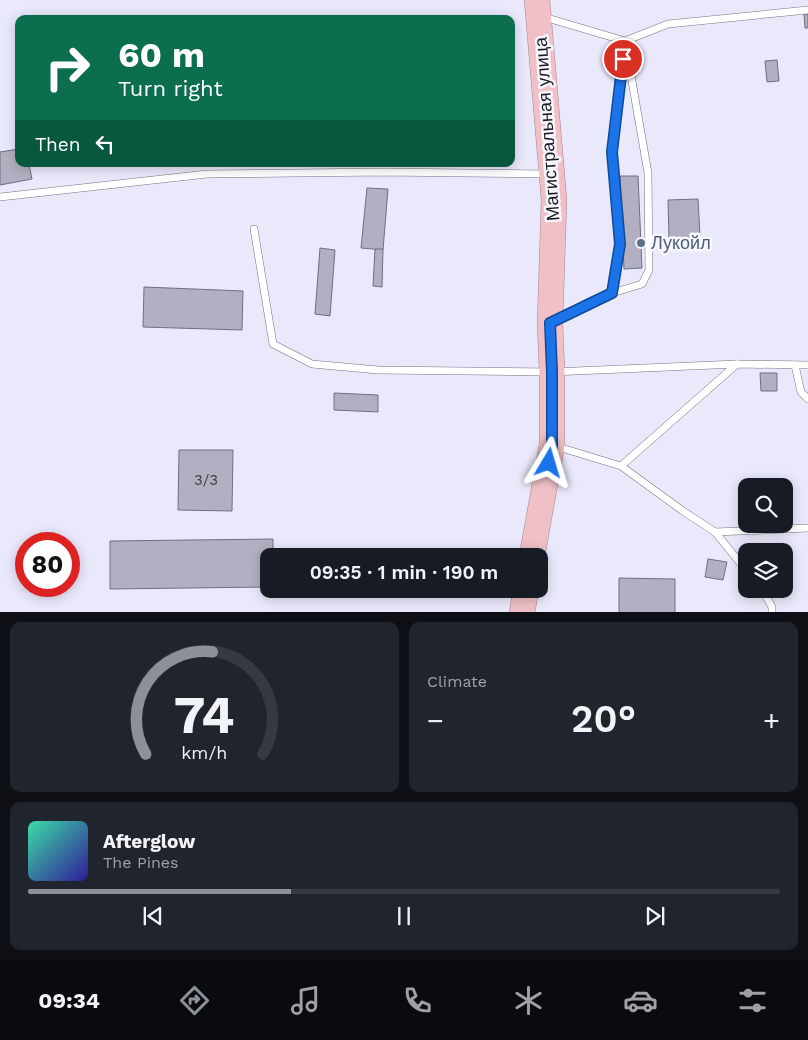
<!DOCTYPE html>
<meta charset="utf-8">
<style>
:root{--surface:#171b24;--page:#20242c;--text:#f1f3f6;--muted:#9ea1a6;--line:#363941;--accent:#8c9099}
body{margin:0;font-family:"Work Sans",sans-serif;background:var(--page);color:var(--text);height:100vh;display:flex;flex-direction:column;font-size:19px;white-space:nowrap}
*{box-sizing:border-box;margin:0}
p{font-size:16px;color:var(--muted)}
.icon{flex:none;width:28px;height:28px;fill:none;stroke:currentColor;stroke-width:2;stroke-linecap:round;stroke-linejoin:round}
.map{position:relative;height:612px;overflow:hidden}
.drawer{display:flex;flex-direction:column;gap:10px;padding:10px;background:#0d0f14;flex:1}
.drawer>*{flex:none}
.hud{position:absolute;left:15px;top:15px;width:500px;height:152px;border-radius:10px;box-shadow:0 2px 12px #0003;background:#0b6e4f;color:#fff;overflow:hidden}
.buttons{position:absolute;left:738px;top:478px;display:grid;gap:10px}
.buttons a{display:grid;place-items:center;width:55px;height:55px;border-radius:10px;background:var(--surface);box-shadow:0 2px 12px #0003;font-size:25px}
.speed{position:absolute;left:15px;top:532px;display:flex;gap:10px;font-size:25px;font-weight:700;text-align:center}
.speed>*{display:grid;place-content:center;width:65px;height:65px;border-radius:50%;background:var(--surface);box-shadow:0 2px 12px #0003;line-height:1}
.speed .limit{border:8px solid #d22;background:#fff;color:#111}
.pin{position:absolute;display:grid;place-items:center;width:42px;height:42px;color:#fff;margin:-21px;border:2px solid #fff;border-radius:50%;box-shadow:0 1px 5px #0007}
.me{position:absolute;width:55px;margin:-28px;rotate:7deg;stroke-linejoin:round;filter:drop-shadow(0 0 4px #0008)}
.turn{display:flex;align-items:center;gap:18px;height:105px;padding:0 20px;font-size:22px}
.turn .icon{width:65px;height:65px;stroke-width:2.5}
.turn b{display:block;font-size:35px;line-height:42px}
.then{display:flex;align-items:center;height:48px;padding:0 20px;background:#0003;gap:10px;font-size:19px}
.big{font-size:38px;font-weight:600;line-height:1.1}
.drawer .card{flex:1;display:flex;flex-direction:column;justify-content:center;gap:8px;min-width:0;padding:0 18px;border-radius:10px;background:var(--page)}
.drawer .dial{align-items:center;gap:0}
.dial svg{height:130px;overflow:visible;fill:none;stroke:var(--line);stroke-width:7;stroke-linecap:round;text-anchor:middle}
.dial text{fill:var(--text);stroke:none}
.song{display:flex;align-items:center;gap:15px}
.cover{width:60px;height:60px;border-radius:8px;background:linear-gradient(135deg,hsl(160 70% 55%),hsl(250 70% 35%))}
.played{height:5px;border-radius:2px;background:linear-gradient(90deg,var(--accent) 35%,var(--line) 35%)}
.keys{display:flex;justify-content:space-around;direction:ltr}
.heat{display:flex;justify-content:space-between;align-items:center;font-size:28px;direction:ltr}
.drawer .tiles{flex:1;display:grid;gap:10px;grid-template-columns:1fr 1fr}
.card:last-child{grid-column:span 2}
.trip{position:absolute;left:260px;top:548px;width:288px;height:50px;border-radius:10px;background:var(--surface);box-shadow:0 2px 12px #0003;font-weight:600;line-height:50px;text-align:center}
.tabs{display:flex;height:80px;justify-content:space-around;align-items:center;background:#090b0e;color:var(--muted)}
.tabs .icon{width:35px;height:35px}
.tabs .current{color:var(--accent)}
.tabs b{font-size:22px;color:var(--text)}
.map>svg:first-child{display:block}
</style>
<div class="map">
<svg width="808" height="613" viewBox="0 0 808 613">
<rect width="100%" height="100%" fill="#eae8fb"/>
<!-- building -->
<g fill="#b1afc1" stroke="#706e7f">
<path d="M804,14H808V28H805Z"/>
<path d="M777,60L779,81L767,82L765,61Z"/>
<path d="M19,149V164H29L32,179L0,185V152Z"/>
<path d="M620,176H638L642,268L624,269Z"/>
<path d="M367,188L388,189L383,250L361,248Z"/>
<path d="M698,199L700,237L669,238L668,200Z"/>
<path d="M320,248L335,250L330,316L315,314Z"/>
<path d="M375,249H383L382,287L373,286Z"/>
<path d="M144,287L243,291L242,330L143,327Z"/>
<path d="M760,373H777V391H761Z"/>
<path d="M334,393L378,395V412L334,410Z"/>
<path d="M179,450H233L232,511L178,510Z"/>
<path d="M273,539V556H269V587L110,589V541Z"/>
<path d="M708,559L727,562L723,580L705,577Z"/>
<path d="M619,578L675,579V613H619Z"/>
</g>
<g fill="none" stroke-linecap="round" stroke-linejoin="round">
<!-- lane casing -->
<g stroke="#747383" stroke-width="8">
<g id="lane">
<path d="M544,17L625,41L612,152L619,244L612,293L555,321"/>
<path d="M0,197L207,174L383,172L547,174"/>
<path d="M254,229L273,344L312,364L378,370L552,372L737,364L808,365"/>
<path d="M612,293L642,284L649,270L648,173L625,41L668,24L808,10"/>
<path d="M795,365L801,392L808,399"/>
<path d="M555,446L621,466L683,511L715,532L808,528"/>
<path d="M621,466L737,364"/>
<path d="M715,532L746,570"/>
<path d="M762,589L772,607V613"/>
</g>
</g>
<!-- highway casing -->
<g stroke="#a5868c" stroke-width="26">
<g id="highway">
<path d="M532,556L552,445V372L550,323L554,200L537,0"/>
<path d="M522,613L526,589"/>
</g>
</g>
<!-- lane -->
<use href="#lane" stroke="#fff" stroke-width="7"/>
<!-- highway -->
<use href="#highway" stroke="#f0c0c6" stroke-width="25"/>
</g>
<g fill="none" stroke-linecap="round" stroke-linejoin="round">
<!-- route casing -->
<g stroke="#114b97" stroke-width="12">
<path id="route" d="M549,463L552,445V372L550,323L612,293L620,244L612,152L623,59"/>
</g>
<!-- route -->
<use href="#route" stroke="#1a73e8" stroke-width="9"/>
</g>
<!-- markers -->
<circle fill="#5c6f8a" stroke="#f7f6fe" stroke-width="2" cx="641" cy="243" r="5"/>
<g text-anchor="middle" stroke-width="5" stroke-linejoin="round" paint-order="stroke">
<!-- number labels -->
<g font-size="15" fill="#403e48">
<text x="206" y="485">3/3</text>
</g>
<!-- street labels -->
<g font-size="18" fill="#1a1920" stroke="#f7f6fe">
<text transform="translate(547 129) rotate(-94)" y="6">Магистральная улица</text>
</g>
<!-- service labels -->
<g font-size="18" fill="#4e5e75" stroke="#f7f6fe" text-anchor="start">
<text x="651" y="249">Лукойл</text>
</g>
</g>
</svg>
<div class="buttons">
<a><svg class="icon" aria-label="search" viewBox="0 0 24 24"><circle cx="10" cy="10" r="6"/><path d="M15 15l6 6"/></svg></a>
<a><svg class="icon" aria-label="layers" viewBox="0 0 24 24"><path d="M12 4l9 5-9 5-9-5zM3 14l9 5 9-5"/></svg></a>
</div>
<div class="speed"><div class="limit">80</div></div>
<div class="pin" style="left:623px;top:59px;background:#d93025"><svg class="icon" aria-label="arrive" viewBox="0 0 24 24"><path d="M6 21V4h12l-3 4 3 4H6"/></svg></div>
<svg class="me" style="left:549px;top:463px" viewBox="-20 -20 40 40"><path d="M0-17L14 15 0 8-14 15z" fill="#1a73e8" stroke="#fff" stroke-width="4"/></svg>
<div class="trip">09:35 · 1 min · 190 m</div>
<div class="hud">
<div class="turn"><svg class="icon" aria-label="right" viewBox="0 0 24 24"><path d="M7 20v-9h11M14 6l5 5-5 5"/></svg><div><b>60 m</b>Turn right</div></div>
<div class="then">Then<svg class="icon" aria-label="left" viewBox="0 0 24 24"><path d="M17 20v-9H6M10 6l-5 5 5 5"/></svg></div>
</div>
</div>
<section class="drawer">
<div class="tiles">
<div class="card dial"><svg viewBox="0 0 100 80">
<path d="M14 69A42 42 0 1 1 86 69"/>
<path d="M14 69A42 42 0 0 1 55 6" stroke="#8c9099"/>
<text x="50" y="56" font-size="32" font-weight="700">74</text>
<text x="50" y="72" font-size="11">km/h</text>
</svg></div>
<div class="card"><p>Climate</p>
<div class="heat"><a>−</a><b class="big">20°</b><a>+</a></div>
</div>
<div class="card">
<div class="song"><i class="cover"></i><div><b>Afterglow</b><p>The Pines</p></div></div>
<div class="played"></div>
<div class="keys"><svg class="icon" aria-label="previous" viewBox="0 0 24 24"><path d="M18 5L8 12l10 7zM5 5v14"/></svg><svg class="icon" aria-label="pause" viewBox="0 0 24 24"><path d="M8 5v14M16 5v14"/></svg><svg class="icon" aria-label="next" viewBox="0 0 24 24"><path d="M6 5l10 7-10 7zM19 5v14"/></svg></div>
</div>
</div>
</section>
<nav class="tabs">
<b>09:34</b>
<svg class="icon current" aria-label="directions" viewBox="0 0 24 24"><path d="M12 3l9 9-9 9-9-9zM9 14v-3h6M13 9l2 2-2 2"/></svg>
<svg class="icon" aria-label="music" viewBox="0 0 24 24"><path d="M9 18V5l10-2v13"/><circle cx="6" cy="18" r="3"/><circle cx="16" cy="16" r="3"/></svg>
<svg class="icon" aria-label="phone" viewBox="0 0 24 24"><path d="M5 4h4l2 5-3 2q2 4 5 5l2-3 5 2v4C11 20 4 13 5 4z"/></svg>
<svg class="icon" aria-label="climate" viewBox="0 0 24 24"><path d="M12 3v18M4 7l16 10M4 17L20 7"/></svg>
<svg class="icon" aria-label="car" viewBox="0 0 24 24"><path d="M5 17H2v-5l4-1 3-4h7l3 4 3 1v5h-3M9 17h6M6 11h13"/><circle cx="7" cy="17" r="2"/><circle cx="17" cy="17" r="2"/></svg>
<svg class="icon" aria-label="filters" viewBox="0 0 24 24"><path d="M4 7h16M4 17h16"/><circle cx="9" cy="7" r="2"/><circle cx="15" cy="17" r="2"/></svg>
</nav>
